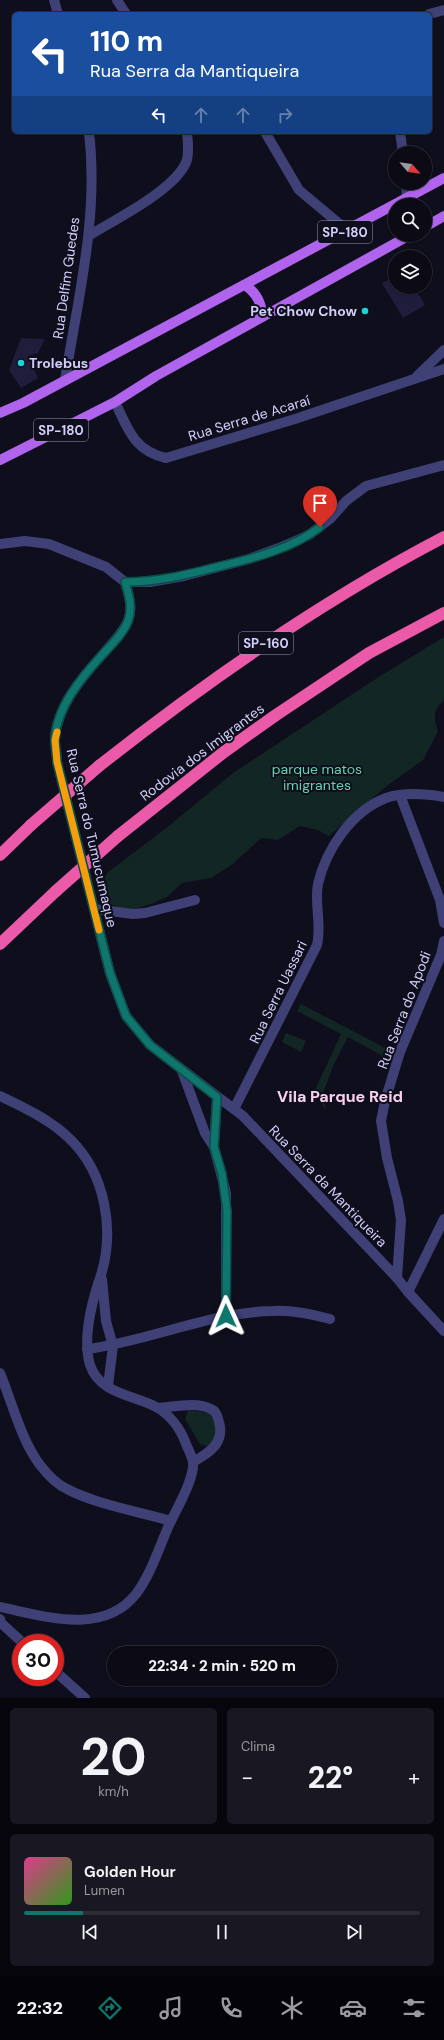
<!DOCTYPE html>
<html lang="pt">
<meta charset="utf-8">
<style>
:root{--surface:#0b0a15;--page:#191822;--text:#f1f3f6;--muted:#9a9aa0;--line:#2b2b34;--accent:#0f766e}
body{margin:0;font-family:"DM Sans",sans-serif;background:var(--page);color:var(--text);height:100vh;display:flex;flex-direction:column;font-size:15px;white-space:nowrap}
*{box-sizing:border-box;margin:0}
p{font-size:13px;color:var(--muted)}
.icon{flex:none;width:22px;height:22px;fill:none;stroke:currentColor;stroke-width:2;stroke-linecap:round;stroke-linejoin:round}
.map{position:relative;height:1698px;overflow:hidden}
.panel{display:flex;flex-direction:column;gap:10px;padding:10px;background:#06060c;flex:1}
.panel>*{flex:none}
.banner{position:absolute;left:12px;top:12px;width:420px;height:122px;border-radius:6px;box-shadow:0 1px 3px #0004,0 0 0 1px var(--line);background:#1a4fa0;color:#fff;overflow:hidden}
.needle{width:26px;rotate:118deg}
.tools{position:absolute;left:388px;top:146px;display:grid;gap:8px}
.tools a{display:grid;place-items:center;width:44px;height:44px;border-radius:50%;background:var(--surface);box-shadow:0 1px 3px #0004,0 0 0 1px var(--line);font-size:20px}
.speed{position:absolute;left:12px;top:1634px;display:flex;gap:8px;font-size:20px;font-weight:700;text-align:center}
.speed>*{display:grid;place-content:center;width:52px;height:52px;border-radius:50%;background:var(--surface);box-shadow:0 1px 3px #0004,0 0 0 1px var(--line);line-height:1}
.speed .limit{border:6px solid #d22;background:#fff;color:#111}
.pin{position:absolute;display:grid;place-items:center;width:34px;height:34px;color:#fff;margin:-41px -17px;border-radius:50% 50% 50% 0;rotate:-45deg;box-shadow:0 0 4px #0007}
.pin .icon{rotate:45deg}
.me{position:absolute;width:44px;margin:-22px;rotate:359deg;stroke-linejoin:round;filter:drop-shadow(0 0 3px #0008)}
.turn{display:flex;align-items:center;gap:14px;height:84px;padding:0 12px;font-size:18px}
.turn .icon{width:52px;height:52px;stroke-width:2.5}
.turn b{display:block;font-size:28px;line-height:34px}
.lanes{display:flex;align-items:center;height:38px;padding:0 12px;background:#0003;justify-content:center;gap:20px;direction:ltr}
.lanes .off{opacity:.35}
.big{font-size:30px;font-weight:800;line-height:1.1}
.panel .card{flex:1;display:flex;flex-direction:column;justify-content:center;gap:6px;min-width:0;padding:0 14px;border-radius:6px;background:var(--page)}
.panel .dial{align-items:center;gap:0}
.dial b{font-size:52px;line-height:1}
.song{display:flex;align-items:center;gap:12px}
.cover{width:48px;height:48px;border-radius:6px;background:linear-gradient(135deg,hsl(330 70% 55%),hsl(110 70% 35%))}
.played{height:4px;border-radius:2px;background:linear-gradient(90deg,var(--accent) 15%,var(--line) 15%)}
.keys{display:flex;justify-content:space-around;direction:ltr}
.heat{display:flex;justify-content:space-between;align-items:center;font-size:22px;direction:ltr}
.panel .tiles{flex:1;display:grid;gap:10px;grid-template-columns:1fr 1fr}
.card:last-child{grid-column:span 2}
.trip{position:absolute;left:107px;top:1646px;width:230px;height:40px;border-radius:20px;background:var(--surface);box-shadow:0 1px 3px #0004,0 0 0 1px var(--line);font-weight:800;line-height:40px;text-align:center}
.menu{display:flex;height:64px;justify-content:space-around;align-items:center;background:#040408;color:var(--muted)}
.menu .icon{width:28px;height:28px}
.menu .current{color:var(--accent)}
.menu b{font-size:18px;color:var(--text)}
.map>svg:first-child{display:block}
</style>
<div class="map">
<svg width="444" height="1698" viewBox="0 0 444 1698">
<rect width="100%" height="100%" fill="#0f0e1c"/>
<!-- green -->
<g fill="#122624">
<path d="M444,637V700C433,711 433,717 438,731L423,760L388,785L329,836L318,830L300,826L278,840L261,838L233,864L211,878L182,883L167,897L151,904L128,911L110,904L103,881L107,873L170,825L233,773L377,678Z"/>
<path d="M301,1004L393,1052L390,1060L348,1037L334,1064L323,1093L326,1110L314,1092L341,1034L297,1011Z"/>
<path d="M286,1033L306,1041L301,1052L282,1042Z"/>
<path d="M188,1410L209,1413C219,1427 220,1433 210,1447L200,1444L185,1419Z"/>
</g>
<!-- building -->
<g fill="#201c3b">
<path d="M395,276V287H414L425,305L403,318L382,283Z"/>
<path d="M21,338L45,339L38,353L28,356L38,378L21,388L9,370Z"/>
</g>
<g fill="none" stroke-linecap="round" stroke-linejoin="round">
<!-- street -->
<g stroke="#3e4076" stroke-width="10">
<path d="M54,0L58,14"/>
<path d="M117,0L126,14"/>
<path d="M429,14L444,10"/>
<path d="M265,132L299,190L348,231"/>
<path d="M400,132L403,153"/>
<path d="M406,183L407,198"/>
<path d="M90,235C116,219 177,189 187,160C189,151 188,141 187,132"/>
<path d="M417,376L444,350"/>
<path d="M65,380C78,298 99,216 89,132"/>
<path d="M115,402C128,429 134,451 166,458L295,419L444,369"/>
<path d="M0,544L25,541L49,544L106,567L125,582H150L184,576L249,559L279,548L309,535L331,518L346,501L366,486L444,465"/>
<path d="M125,582C129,595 133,608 128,621C123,633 112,643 104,653C83,676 56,707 55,740C55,747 57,755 57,762L110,973L126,1016L150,1045L243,1116L397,1278L408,1292L444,1331"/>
<path d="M400,795L440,900L444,923"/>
<path d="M94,909L133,914L145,913L195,900"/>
<path d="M182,1071L205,1133L214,1147L226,1193V1316"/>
<path d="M0,1096C25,1108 51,1120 71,1140C105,1174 115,1229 101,1275C92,1301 82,1337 90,1365C100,1395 136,1395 158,1408C171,1416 181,1430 186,1444C188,1449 192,1456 193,1462C195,1478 176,1510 169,1525C159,1548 151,1574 136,1594C103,1636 44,1616 0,1607"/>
<path d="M234,1109L317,945C322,924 314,903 318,884C326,849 352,811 386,798C404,792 427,794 444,797"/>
<path d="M214,1147L217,1097"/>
<path d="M397,1278L401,1220L398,1201L387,1158L381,1121L385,1101L400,1052L441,955L444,941"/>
<path d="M102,1279L106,1321L113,1346L108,1386"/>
<path d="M408,1292L444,1219"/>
<path d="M87,1349C150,1341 209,1312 273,1311C292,1310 311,1314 330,1319"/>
<path d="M0,1373C12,1402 21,1440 40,1465C47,1474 56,1484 67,1489C95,1504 140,1512 171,1521"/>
<path d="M158,1408C173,1407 197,1401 211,1409C216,1411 218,1417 219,1422C225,1443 209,1453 193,1462"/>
<path d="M0,1619L1,1623L23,1643"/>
<path d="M55,1671L85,1698"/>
</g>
<!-- primary -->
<g stroke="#b063ec" stroke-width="10">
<path d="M425,227L444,216"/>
<path d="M245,285C257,293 262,303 262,317"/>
<path d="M0,413L23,403L444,178"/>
<path d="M0,460L115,402L156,376L410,235"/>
</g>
<!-- highway -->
<g stroke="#eb59a9" stroke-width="12">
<path d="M99,766C208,680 321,601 444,537"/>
<path d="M118,836L224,752L276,715L369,653L444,613"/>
<path d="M0,855L31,825"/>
<path d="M0,944L56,891"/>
</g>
<!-- highway-bridge -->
<g stroke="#eb59a9" stroke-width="12">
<path d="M31,825L99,766"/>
<path d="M56,891L118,836"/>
</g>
</g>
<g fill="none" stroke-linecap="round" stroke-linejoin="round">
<!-- route casing -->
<g stroke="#0a4d48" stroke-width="10">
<path id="route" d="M226,1316L227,1211L222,1174L214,1147L217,1097L150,1045L126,1016L110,973L57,762C57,755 55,747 55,740C56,708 81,678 102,655C111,645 123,634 128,621C133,608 129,595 125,582C159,582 189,574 221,566C255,558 293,548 320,527"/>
</g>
<!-- route -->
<use href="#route" stroke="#0f766e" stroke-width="7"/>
<!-- slow -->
<path stroke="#f59e0b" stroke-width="7" d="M57,732L55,740L57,762L99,930"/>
</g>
<!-- markers -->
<g fill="#1ad4da" stroke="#0f0e1c" stroke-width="1.5">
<circle cx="365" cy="311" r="4"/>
<circle cx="21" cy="363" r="4"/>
</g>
<g text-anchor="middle" stroke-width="4" stroke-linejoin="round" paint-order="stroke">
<!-- shield labels -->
<g fill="#0f0e1c" stroke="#9795b7" stroke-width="1">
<rect x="318" y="221" width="54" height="22" rx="3"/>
<rect x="34" y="419" width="54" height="22" rx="3"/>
<rect x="239" y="632" width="54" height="22" rx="3"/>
</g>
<g font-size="13" font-weight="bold" fill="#d1cff9">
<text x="345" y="237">SP-180</text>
<text x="61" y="435">SP-180</text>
<text x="266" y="648">SP-160</text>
</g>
<!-- street labels -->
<g font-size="14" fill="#d1cff9" stroke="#0f0e1c">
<text transform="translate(66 278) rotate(-82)" y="5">Rua Delfim Guedes</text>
<text transform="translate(249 418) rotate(-17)" y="5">Rua Serra de Acaraí</text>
<text transform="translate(202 752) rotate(-37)" y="5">Rodovia dos Imigrantes</text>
<text transform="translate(92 838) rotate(77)" y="5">Rua Serra do Tumucumaque</text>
<text transform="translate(278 992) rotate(-64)" y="5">Rua Serra Uassari</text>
<text transform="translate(404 1010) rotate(-69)" y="5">Rua Serra do Apodi</text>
<text transform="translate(328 1186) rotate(46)" y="5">Rua Serra da Mantiqueira</text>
</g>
<!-- poi labels -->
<g font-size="14" font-weight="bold" fill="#d1cff9" stroke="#0f0e1c" text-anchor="end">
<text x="357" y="316">Pet Chow Chow</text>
<text x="29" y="368" text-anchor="start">Trolebus</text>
</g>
<!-- park labels -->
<g font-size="14" fill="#65d0ae" stroke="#0f0e1c">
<text x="317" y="774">parque matos<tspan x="317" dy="16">imigrantes</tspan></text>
</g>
<!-- quarter labels -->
<g font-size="16" font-weight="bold" fill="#f9d1ee" stroke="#0f0e1c">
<text x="340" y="1102">Vila Parque Reid</text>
</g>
</g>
</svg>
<div class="tools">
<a><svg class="needle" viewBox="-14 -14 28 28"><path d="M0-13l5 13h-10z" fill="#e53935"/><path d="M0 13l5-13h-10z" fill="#9a9aa0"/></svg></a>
<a><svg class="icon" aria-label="search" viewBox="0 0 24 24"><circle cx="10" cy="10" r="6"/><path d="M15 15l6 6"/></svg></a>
<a><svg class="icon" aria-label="layers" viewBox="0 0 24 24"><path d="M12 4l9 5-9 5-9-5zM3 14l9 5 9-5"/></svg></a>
</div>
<div class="speed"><div class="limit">30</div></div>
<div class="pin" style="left:320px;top:527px;background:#d93025"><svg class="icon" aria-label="arrive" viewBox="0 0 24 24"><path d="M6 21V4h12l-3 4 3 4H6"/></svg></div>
<svg class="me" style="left:226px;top:1316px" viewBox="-20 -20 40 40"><path d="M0-17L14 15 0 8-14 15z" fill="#0f766e" stroke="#fff" stroke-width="4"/></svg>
<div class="trip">22:34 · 2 min · 520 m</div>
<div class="banner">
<div class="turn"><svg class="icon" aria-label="left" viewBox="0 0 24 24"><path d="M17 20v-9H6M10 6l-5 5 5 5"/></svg><div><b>110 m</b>Rua Serra da Mantiqueira</div></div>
<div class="lanes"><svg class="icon" aria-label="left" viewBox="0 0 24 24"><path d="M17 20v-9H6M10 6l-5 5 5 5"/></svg><svg class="icon off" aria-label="ahead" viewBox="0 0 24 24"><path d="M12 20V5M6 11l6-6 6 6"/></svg><svg class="icon off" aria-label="ahead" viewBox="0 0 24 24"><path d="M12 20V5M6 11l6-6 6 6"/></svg><svg class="icon off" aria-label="right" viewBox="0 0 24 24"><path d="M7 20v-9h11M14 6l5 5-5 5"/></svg></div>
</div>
</div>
<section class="panel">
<div class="tiles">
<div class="card dial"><b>20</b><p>km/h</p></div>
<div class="card"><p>Clima</p>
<div class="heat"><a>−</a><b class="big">22°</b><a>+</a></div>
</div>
<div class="card">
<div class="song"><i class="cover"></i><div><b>Golden Hour</b><p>Lumen</p></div></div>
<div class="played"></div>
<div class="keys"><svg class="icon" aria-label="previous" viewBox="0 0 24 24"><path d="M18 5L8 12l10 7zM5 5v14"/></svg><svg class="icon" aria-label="pause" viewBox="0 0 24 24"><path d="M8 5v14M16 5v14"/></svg><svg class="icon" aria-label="next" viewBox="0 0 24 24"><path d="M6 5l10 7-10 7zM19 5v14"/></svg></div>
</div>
</div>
</section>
<nav class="menu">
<b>22:32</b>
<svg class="icon current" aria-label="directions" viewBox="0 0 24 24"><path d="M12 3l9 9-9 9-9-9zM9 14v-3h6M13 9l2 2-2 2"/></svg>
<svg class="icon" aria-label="music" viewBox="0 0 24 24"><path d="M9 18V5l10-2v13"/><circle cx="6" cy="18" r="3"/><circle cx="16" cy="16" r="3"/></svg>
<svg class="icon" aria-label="phone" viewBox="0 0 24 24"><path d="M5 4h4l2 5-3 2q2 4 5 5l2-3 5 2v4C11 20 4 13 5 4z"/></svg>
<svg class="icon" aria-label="climate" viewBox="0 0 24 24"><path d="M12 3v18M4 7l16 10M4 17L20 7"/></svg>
<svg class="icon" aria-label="car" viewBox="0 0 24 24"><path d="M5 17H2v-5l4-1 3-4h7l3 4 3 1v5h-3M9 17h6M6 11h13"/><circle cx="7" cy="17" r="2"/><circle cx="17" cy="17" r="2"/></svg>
<svg class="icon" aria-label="filters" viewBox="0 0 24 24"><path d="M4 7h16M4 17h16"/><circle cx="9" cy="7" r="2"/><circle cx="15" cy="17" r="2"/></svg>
</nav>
